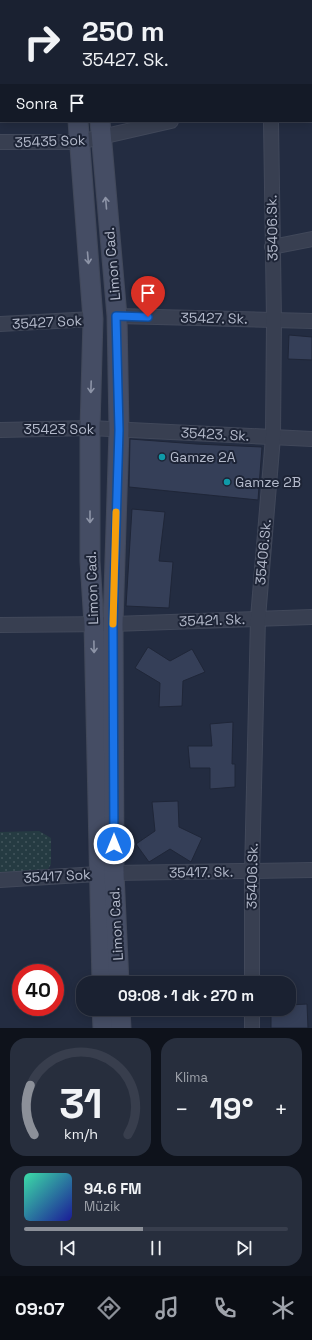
<!DOCTYPE html>
<html lang="tr">
<meta charset="utf-8">
<style>
:root{--surface:#1a2131;--page:#272e3d;--text:#f1f3f6;--muted:#9fa3ab;--line:#383e4d;--accent:#8c9099}
body{margin:0;font-family:"Space Grotesk",sans-serif;background:var(--page);color:var(--text);height:100vh;display:flex;flex-direction:column;font-size:15px;white-space:nowrap}
*{box-sizing:border-box;margin:0}
p{font-size:13px;color:var(--muted)}
.icon{flex:none;width:22px;height:22px;fill:none;stroke:currentColor;stroke-width:2;stroke-linecap:round;stroke-linejoin:round}
.map{position:relative;height:1028px;overflow:hidden}
.sheet{display:flex;flex-direction:column;gap:10px;padding:10px;background:#0e121b;flex:1}
.sheet>*{flex:none}
.top-card{position:absolute;left:0px;top:0px;width:312px;height:122px;box-shadow:0 2px 10px #0003,0 0 0 1px var(--line);background:#1a2131;color:var(--text);overflow:hidden}
.speed{position:absolute;left:12px;top:964px;display:flex;gap:8px;font-size:20px;font-weight:700;text-align:center}
.speed>*{display:grid;place-content:center;width:52px;height:52px;border-radius:50%;background:var(--surface);box-shadow:0 2px 10px #0003,0 0 0 1px var(--line);line-height:1}
.speed .limit{border:6px solid #d22;background:#fff;color:#111}
.pin{position:absolute;display:grid;place-items:center;width:34px;height:34px;color:#fff;margin:-41px -17px;border-radius:50% 50% 50% 0;rotate:-45deg;box-shadow:0 0 4px #0007}
.pin .icon{rotate:45deg}
.me{position:absolute;width:44px;margin:-22px;rotate:0deg;stroke-linejoin:round;filter:drop-shadow(0 0 3px #0008)}
.turn{display:flex;align-items:center;gap:14px;height:84px;padding:0 16px;font-size:18px}
.turn .icon{width:52px;height:52px;stroke-width:2.5}
.turn b{display:block;font-size:28px;line-height:34px}
.then{display:flex;align-items:center;height:38px;padding:0 16px;background:#0003;gap:8px;font-size:15px}
.big{font-size:30px;font-weight:800;line-height:1.1}
.sheet .card{flex:1;display:flex;flex-direction:column;justify-content:center;gap:6px;min-width:0;padding:0 14px;border-radius:16px;background:var(--page)}
.sheet .dial{align-items:center;gap:0}
.dial svg{height:104px;overflow:visible;fill:none;stroke:var(--line);stroke-width:7;stroke-linecap:round;text-anchor:middle}
.dial text{fill:var(--text);stroke:none}
.song{display:flex;align-items:center;gap:12px}
.cover{width:48px;height:48px;border-radius:6px;background:linear-gradient(135deg,hsl(160 70% 55%),hsl(240 70% 35%))}
.played{height:4px;border-radius:2px;background:linear-gradient(90deg,var(--accent) 45%,var(--line) 45%)}
.keys{display:flex;justify-content:space-around;direction:ltr}
.heat{display:flex;justify-content:space-between;align-items:center;font-size:22px;direction:ltr}
.sheet .tiles{flex:1;display:grid;gap:10px;grid-template-columns:1fr 1fr}
.card:last-child{grid-column:span 2}
.trip{position:absolute;left:76px;top:976px;width:220px;height:40px;border-radius:16px;background:var(--surface);box-shadow:0 2px 10px #0003,0 0 0 1px var(--line);font-weight:800;line-height:40px;text-align:center}
.menu{display:flex;height:64px;justify-content:space-around;align-items:center;background:#0a0d14;color:var(--muted)}
.menu .icon{width:28px;height:28px}
.menu .current{color:var(--accent)}
.menu b{font-size:18px;color:var(--text)}
.map>svg:first-child{display:block}
</style>
<div class="map">
<svg width="312" height="1028" viewBox="0 0 312 1028">
<defs>
<pattern id="park-dots" width="8" height="8" patternUnits="userSpaceOnUse"><rect width="8" height="8" fill="#253b42"/><path d="M2 2h.1M6 6h.1" fill="none" stroke="#42555c" stroke-width="1.8" stroke-linecap="round"/></pattern>
</defs>
<rect width="100%" height="100%" fill="#232c41"/>
<!-- park -->
<path fill="url(#park-dots)" d="M39,831L51,838V864L47,871L0,873V832Z"/>
<!-- building -->
<g fill="#353f58" stroke="#1f2638">
<path d="M289,335L312,337V360L288,359Z"/>
<path d="M130,439L196,444L262,447L258,500L129,487Z"/>
<path d="M132,509L165,512L159,561L173,562L169,608L126,606Z"/>
<path d="M148,647L170,661L192,649L205,672L183,681L182,706L159,707L160,683L135,668Z"/>
<path d="M233,722L232,764H235V787L210,789V768H190L188,746H212L210,724Z"/>
<path d="M178,801L179,827L202,838L191,862L170,849L149,862L136,844L155,831L152,802Z"/>
<path d="M307,1004L308,1028H271V1009H289V1005Z"/>
</g>
<g fill="none" stroke-linecap="round" stroke-linejoin="round">
<!-- street casing -->
<g stroke="#41485a" stroke-width="16">
<g id="street">
<path d="M275,1L276,0"/>
<path d="M311,88H312"/>
<path d="M0,142H79L171,121"/>
<path d="M272,247L312,239"/>
<path d="M117,316L312,321"/>
<path d="M0,324L93,319"/>
<path d="M0,430L90,428L312,439"/>
<path d="M0,625L113,624L312,617"/>
<path d="M0,880L114,873L312,870"/>
<path d="M252,983V872L258,618L273,437L274,320L271,121"/>
<path d="M252,1028V1009"/>
</g>
</g>
<!-- secondary casing -->
<g stroke="#41485a" stroke-width="21">
<g id="secondary">
<path d="M71,0V1"/>
<path d="M97,0V1"/>
<path d="M78,121L93,319L90,428V561L94,624L102,983"/>
<path d="M100,121L117,316L119,430L113,624L114,873L119,983"/>
<path d="M102,1009L103,1028"/>
<path d="M120,1009L121,1028"/>
</g>
</g>
<!-- highway casing -->
<g stroke="#404758" stroke-width="24">
<g id="highway">
<path d="M17,1L21,0"/>
<path d="M0,5H1"/>
</g>
</g>
<!-- street -->
<use href="#street" stroke="#383f51" stroke-width="14"/>
<!-- secondary -->
<use href="#secondary" stroke="#454d64" stroke-width="19"/>
<!-- highway -->
<use href="#highway" stroke="#786e54" stroke-width="22"/>
</g>
<!-- one-way arrows -->
<defs><path id="oneway-shaft" d="M-6 0H5M1.5-3L5.5 0L1.5 3" fill="none" stroke-width="1.6" stroke-linecap="round" stroke-linejoin="round"/></defs>
<g stroke="#8d94a7">
<use href="#oneway-shaft" transform="translate(106 203) rotate(-95)"/>
<use href="#oneway-shaft" transform="translate(88 258) rotate(85)"/>
<use href="#oneway-shaft" transform="translate(91 387) rotate(92)"/>
<use href="#oneway-shaft" transform="translate(90 517) rotate(90)"/>
<use href="#oneway-shaft" transform="translate(94 647) rotate(89)"/>
</g>
<g fill="none" stroke-linecap="round" stroke-linejoin="round">
<!-- route casing -->
<g stroke="#114b97" stroke-width="10">
<path id="route" d="M114,844L113,624L119,430L116,316L148,317"/>
</g>
<!-- route -->
<use href="#route" stroke="#1a73e8" stroke-width="7"/>
<!-- slow -->
<path stroke="#f59e0b" stroke-width="7" d="M113,624L116,512"/>
</g>
<!-- markers -->
<g fill="#0f9aa8" stroke="#1d2436" stroke-width="1.5">
<circle cx="162" cy="457" r="4"/>
<circle cx="227" cy="482" r="4"/>
</g>
<g text-anchor="middle" stroke-width="4" stroke-linejoin="round" paint-order="stroke">
<!-- street labels -->
<g font-size="14" fill="#b4bacb" stroke="#1d2436">
<text transform="translate(50 141) rotate(-2)" y="5">35435 Sok</text>
<text transform="translate(272 228) rotate(-91)" y="5">35406.Sk.</text>
<text transform="translate(112 264) rotate(-95)" y="5">Limon Cad.</text>
<text transform="translate(214 318) rotate(1)" y="5">35427. Sk.</text>
<text transform="translate(47 322) rotate(-3)" y="5">35427 Sok</text>
<text x="59" y="434">35423 Sok</text>
<text transform="translate(215 434) rotate(3)" y="5">35423. Sk.</text>
<text transform="translate(263 552) rotate(-85)" y="5">35406.Sk.</text>
<text transform="translate(92 588) rotate(-92)" y="5">Limon Cad.</text>
<text transform="translate(212 620) rotate(-2)" y="5">35421. Sk.</text>
<text transform="translate(201 872) rotate(-1)" y="5">35417. Sk.</text>
<text transform="translate(57 876) rotate(-3)" y="5">35417 Sok</text>
<text transform="translate(252 876) rotate(-89)" y="5">35406.Sk.</text>
<text transform="translate(116 924) rotate(-93)" y="5">Limon Cad.</text>
</g>
<!-- poi labels -->
<g font-size="14" fill="#b4bacb" stroke="#1d2436" text-anchor="start">
<text x="170" y="462">Gamze 2A</text>
<text x="235" y="487">Gamze 2B</text>
</g>
</g>
</svg>
<div class="speed"><div class="limit">40</div></div>
<div class="pin" style="left:148px;top:317px;background:#d93025"><svg class="icon" aria-label="arrive" viewBox="0 0 24 24"><path d="M6 21V4h12l-3 4 3 4H6"/></svg></div>
<svg class="me" style="left:114px;top:844px" viewBox="-20 -20 40 40"><circle r="17" fill="#1a73e8" stroke="#fff" stroke-width="3"/><path d="M0-11L8 9 0 5-8 9z" fill="#fff"/></svg>
<div class="trip">09:08 · 1 dk · 270 m</div>
<div class="top-card">
<div class="turn"><svg class="icon" aria-label="right" viewBox="0 0 24 24"><path d="M7 20v-9h11M14 6l5 5-5 5"/></svg><div><b>250 m</b>35427. Sk.</div></div>
<div class="then">Sonra<svg class="icon" aria-label="arrive" viewBox="0 0 24 24"><path d="M6 21V4h12l-3 4 3 4H6"/></svg></div>
</div>
</div>
<section class="sheet">
<div class="tiles">
<div class="card dial"><svg viewBox="0 0 100 80">
<path d="M14 69A42 42 0 1 1 86 69"/>
<path d="M14 69A42 42 0 0 1 11 31" stroke="#8c9099"/>
<text x="50" y="56" font-size="32" font-weight="700">31</text>
<text x="50" y="72" font-size="11">km/h</text>
</svg></div>
<div class="card"><p>Klima</p>
<div class="heat"><a>−</a><b class="big">19°</b><a>+</a></div>
</div>
<div class="card">
<div class="song"><i class="cover"></i><div><b>94.6 FM</b><p>Müzik</p></div></div>
<div class="played"></div>
<div class="keys"><svg class="icon" aria-label="previous" viewBox="0 0 24 24"><path d="M18 5L8 12l10 7zM5 5v14"/></svg><svg class="icon" aria-label="pause" viewBox="0 0 24 24"><path d="M8 5v14M16 5v14"/></svg><svg class="icon" aria-label="next" viewBox="0 0 24 24"><path d="M6 5l10 7-10 7zM19 5v14"/></svg></div>
</div>
</div>
</section>
<nav class="menu">
<b>09:07</b>
<svg class="icon current" aria-label="directions" viewBox="0 0 24 24"><path d="M12 3l9 9-9 9-9-9zM9 14v-3h6M13 9l2 2-2 2"/></svg>
<svg class="icon" aria-label="music" viewBox="0 0 24 24"><path d="M9 18V5l10-2v13"/><circle cx="6" cy="18" r="3"/><circle cx="16" cy="16" r="3"/></svg>
<svg class="icon" aria-label="phone" viewBox="0 0 24 24"><path d="M5 4h4l2 5-3 2q2 4 5 5l2-3 5 2v4C11 20 4 13 5 4z"/></svg>
<svg class="icon" aria-label="climate" viewBox="0 0 24 24"><path d="M12 3v18M4 7l16 10M4 17L20 7"/></svg>
</nav>
